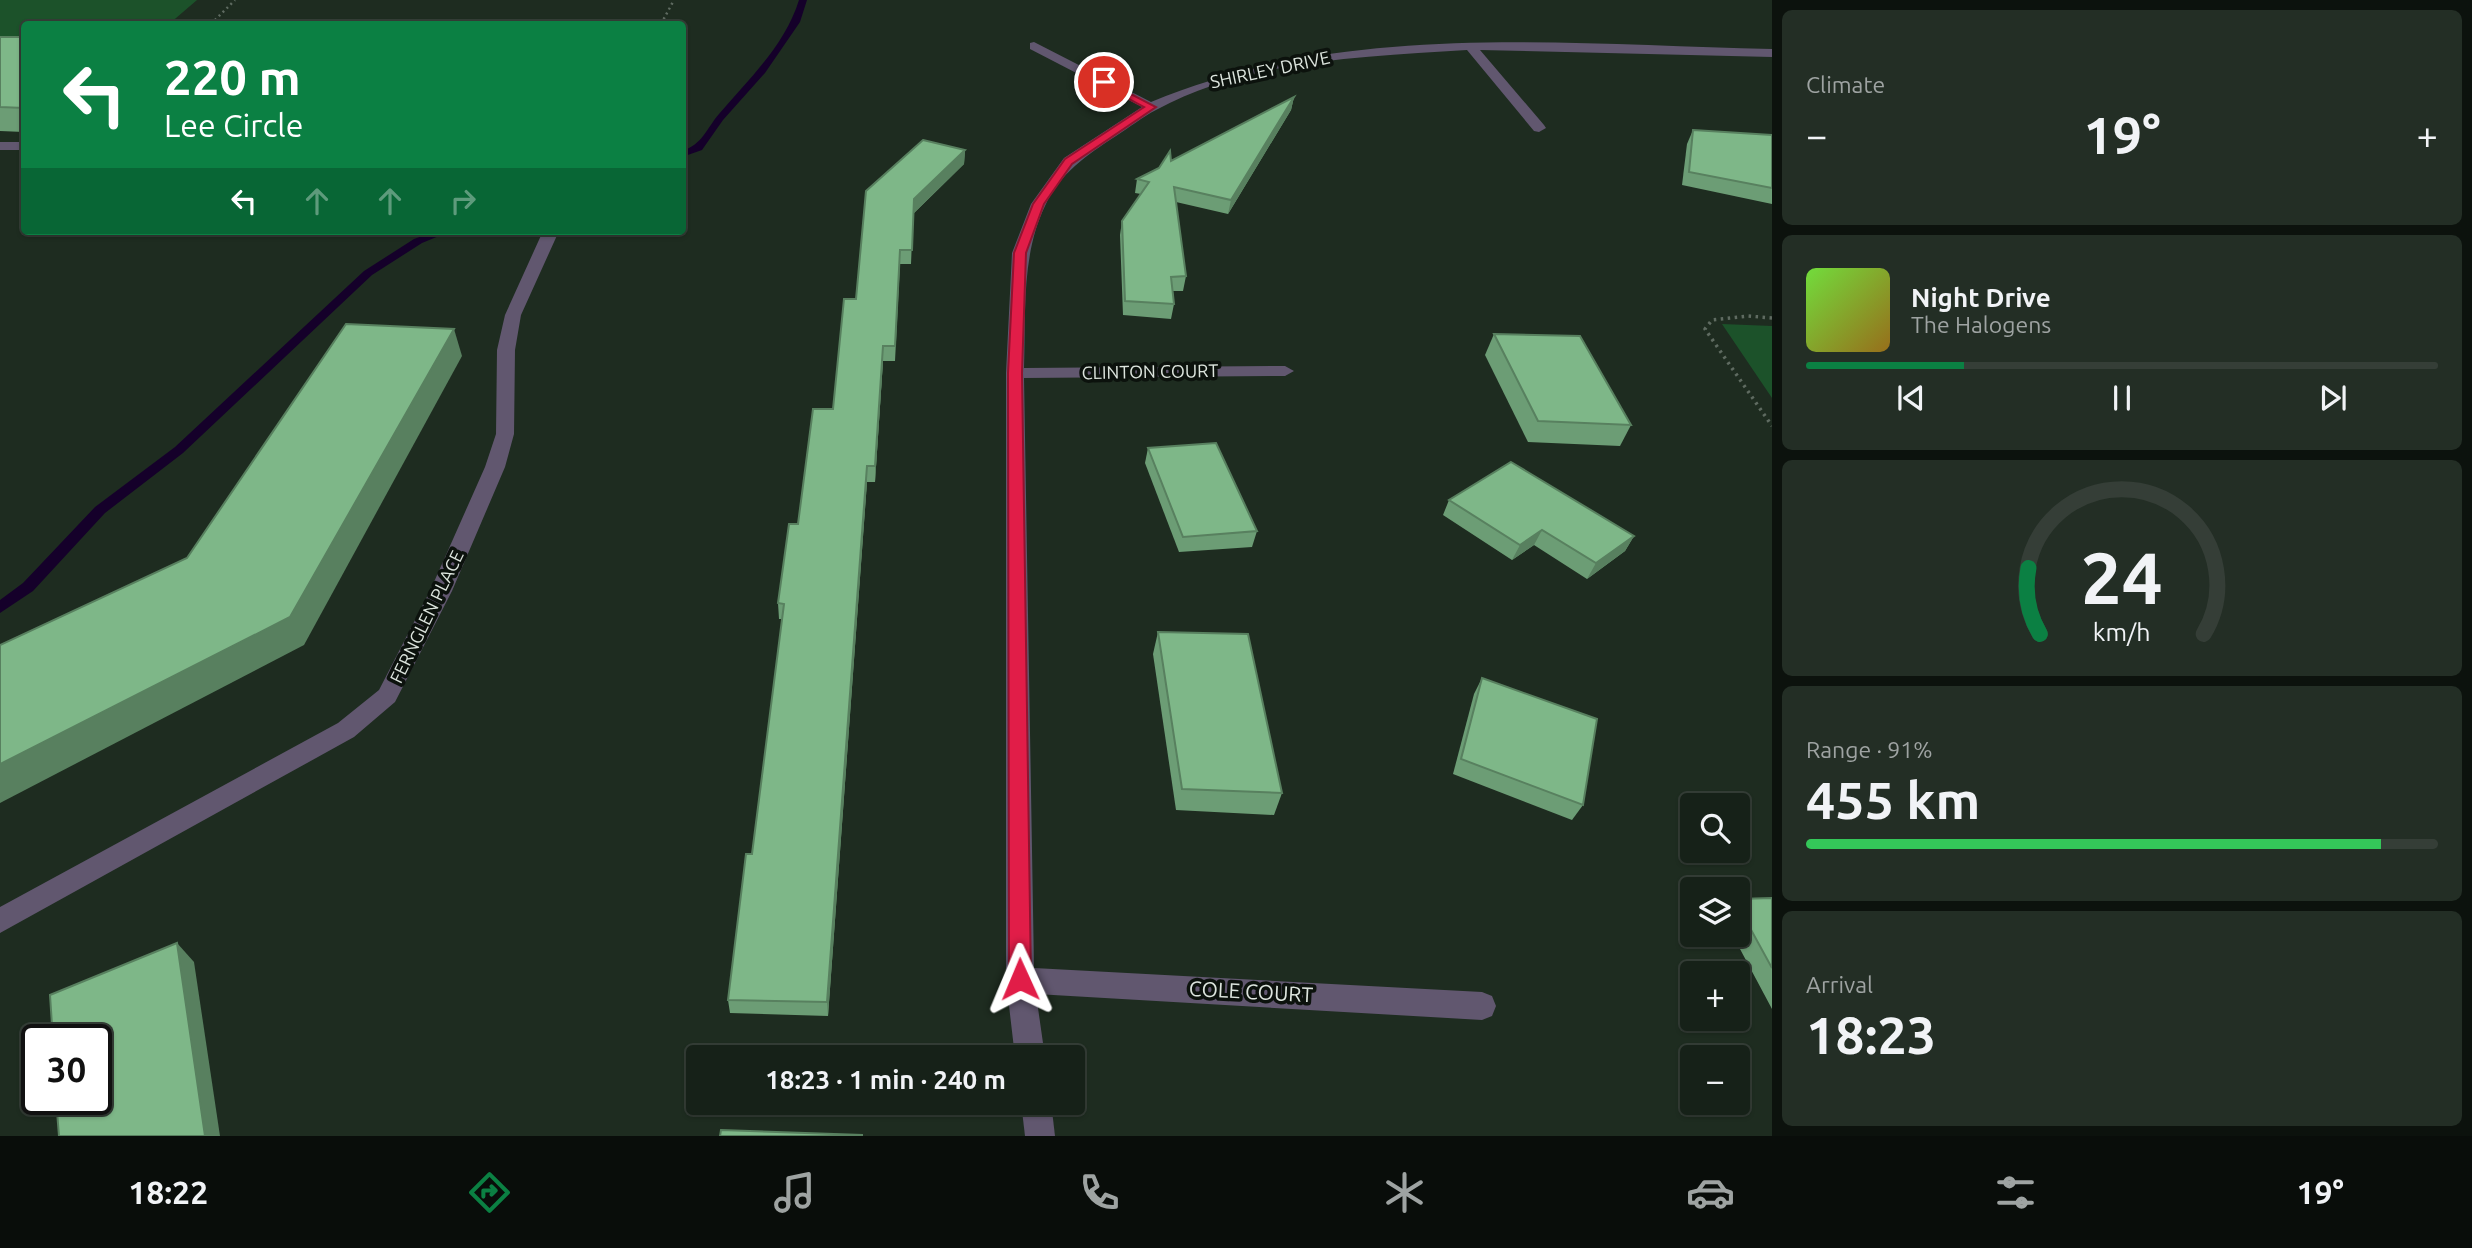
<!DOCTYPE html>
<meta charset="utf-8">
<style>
:root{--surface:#162118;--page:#232e25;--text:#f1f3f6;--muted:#9ea3a2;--line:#353e37;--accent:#0b8043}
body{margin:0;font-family:Ubuntu,sans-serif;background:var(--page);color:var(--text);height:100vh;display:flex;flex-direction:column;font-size:26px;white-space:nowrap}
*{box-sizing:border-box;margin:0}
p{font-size:23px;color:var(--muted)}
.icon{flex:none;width:38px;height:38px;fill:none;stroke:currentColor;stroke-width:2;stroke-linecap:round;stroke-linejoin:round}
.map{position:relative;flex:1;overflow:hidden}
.drawer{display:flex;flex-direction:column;gap:10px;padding:10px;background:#0c120d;width:700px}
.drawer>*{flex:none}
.hud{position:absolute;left:21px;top:21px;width:665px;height:214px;border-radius:7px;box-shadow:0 2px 5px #0004,0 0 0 2px var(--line);background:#0b8043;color:#fff;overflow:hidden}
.fabs{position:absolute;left:1680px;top:793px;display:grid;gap:14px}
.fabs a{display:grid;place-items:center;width:70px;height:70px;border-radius:7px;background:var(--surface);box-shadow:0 2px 5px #0004,0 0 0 2px var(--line);font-size:35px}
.speed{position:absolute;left:21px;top:1024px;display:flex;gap:14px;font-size:35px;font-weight:700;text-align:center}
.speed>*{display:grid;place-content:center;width:91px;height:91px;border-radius:50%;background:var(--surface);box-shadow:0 2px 5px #0004,0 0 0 2px var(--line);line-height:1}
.speed .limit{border:4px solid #111;border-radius:10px;background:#fff;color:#111}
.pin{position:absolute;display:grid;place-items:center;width:60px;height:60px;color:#fff;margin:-30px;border:4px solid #fff;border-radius:50%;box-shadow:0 2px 7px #0007}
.me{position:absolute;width:77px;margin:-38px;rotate:359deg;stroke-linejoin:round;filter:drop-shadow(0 0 5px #0008)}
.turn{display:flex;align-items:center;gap:24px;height:147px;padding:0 28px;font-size:32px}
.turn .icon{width:91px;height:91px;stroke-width:2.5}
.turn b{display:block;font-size:49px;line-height:60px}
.lanes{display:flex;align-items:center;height:66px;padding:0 28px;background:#0003;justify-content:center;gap:35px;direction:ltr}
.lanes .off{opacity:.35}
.big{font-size:52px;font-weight:700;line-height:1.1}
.drawer .widget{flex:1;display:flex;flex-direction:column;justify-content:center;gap:10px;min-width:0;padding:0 24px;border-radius:10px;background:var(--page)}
.drawer .dial{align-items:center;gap:0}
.dial svg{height:182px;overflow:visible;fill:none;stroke:var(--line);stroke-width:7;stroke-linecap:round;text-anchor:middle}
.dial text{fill:var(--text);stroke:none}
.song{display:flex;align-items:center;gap:21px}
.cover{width:84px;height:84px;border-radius:10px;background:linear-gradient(135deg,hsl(100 70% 55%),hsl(40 70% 35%))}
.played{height:7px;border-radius:4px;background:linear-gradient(90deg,var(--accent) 25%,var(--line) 25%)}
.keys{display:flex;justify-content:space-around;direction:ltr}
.heat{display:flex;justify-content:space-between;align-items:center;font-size:38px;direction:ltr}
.charge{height:10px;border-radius:5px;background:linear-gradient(90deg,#34c759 91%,var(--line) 0)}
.trip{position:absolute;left:686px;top:1045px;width:399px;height:70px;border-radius:7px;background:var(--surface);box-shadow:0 2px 5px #0004,0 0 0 2px var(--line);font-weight:700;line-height:70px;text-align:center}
.dock{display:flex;height:112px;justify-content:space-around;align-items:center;background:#090d0a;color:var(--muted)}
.dock .icon{width:49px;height:49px}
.dock .selected{color:var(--accent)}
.dock b{font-size:32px;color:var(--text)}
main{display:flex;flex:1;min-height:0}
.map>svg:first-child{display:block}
</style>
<main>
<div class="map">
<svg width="1772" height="1136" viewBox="0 0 1772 1136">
<rect width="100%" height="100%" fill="#1e2c20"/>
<!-- green -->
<g fill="#1c522a">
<path d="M0,0H197L169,24H24V55L0,54Z"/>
<path d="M1722,324L1772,326V398Z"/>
</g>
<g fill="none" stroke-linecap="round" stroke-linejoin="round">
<!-- stream -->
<g fill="#15002a" fill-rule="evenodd">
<path d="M799,0H807L800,22L765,73L723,120L702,150L682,157V151C703,144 706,129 719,114C750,78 785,45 799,0Z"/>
<path d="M436,231H451L422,243L372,275L183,453L105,513L33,591L0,613V600L23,583L95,507L175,447L364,271L414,239Z"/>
</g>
<!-- path-far1 -->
<g stroke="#5f6b61" stroke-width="2.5" stroke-dasharray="2 3.5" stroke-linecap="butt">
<path d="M211,24L235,0"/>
<path d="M661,24L674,0"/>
</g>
<!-- path -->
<path stroke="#5f6b61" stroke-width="3.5" stroke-dasharray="2.5 4.5" stroke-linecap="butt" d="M1772,318L1748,316L1712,320L1705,329L1772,426"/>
<!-- minor -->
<g fill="#61576f" fill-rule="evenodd">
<path d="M1034,42L1151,102C1347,20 1565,45 1772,49V57L1480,50L1544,125L1546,128L1539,132L1534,131L1467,50C1363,57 1250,59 1156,110C1142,117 1129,128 1116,136C1087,155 1060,173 1045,206C1021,256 1026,313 1024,368L1285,366L1294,371L1285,376L1024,378L1034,968L1482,992L1492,996L1496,1006L1492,1016L1482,1020L1036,994L1045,1057H1015L1006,980V373L1012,253L1031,204L1064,158L1142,107L1030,49V43Z"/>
<rect x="0" y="142" width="24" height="8"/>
<path d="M543,231H559L521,315L515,350L514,434L505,467L452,591L395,702L354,737L0,933V907L338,723L379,690L430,591L485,467L496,434L497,350L505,315Z"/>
<path d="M1021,1102H1051L1055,1136H1025Z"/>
</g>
</g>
<!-- wall -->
<g fill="#6c9d75">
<path d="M0,37H24V132L0,131Z"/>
<path d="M1294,97L1291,110L1228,214L1176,202L1186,276L1183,291H1173L1174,304L1171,319L1123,315L1120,235L1122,221L1141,194L1135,193L1137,179Z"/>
<path d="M1693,130L1772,135V204L1682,185L1687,144Z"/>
<path d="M965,150L964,164L913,214L911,264H900L895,361H883L875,482H867L828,1016L730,1013L728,1000L752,854L782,619H779L778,603L798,524L833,409L856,299L866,191Z"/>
<path d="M1494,334L1631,425L1620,446L1528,442L1485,355Z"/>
<path d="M1148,448L1257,531L1252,547L1179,552L1145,463Z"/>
<path d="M1449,500L1634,536L1625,551L1587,579L1534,545L1512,560L1443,515Z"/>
<path d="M1158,632L1282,793L1274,815L1176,810L1153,654Z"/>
<path d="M1482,678L1583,805L1572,820L1453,774L1474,694Z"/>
<path d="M1772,898V1009L1732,934H1738V899Z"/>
</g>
<!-- shaded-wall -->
<g fill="#58805f">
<path d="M1294,97L1291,110L1228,214L1231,200Z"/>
<path d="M965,150L964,164L913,214L911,264L914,199Z"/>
<path d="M454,329L462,356L304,645L0,803V764Z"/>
<path d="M883,346V361L875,482V466Z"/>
<path d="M867,466V482L828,1016L827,1002Z"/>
<path d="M1542,530L1534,545L1512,560L1520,545Z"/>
<path d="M1634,536L1625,551L1587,579L1596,563Z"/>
<path d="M177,943L194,962L220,1136H205Z"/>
</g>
<!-- building -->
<g fill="#7eb788" stroke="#58805f" stroke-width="2">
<path d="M0,37H24V108L0,107Z"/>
<path d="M1294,97L1231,200L1174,187L1186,276L1171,277L1174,304L1125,301L1122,221L1149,182L1137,179L1159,168L1170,151L1171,161Z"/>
<path d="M1693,130L1772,135V188L1689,172Z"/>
<path d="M923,140L965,150L914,199L912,250H900L895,346H883L875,466H867L827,1002L728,1000L746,854H752L784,604L778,603L789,524H798L813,409H833L844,299H856L866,191Z"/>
<path d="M346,324L454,329L290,617L0,764V645L187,558Z"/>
<path d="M1494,334L1580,336L1631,425L1538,421Z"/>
<path d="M1216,443L1257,531L1183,537L1148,448Z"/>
<path d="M1511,462L1634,536L1596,563L1542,530L1520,545L1449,500Z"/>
<path d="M1158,632L1248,634L1282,793L1182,789Z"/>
<path d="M1482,678L1597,719L1583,805L1461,759Z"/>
<path d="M1772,898V968L1738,906V899Z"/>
<path d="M177,943L205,1136H59L56,1099H96V1040H53L50,995Z"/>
<path d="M721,1130L862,1135V1136H720Z"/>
</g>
<!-- route -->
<path fill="#e11d48" stroke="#92132f" stroke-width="2" d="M1104,80L1156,107L1072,164L1044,204L1026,253L1022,373L1031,979L1027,987L1020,989L1012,987L1009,979L1008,373L1014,253L1033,204L1065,159L1144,107L1101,84L1100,82Z"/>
<g text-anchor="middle" stroke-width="7" stroke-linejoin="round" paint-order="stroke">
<!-- street labels -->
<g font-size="18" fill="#dde5de" stroke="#0c120d">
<text transform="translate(1270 70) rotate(-12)" y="6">SHIRLEY DRIVE</text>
<text transform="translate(1150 372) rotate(-1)" y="6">CLINTON COURT</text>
<text transform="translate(427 617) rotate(-64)" y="6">FERNGLEN PLACE</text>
</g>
<!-- near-street labels -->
<g font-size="21" fill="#dde5de" stroke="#0c120d">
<text transform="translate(1251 992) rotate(3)" y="7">COLE COURT</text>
</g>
</g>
</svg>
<div class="fabs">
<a><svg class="icon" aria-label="search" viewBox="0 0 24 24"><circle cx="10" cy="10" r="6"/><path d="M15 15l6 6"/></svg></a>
<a><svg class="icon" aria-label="layers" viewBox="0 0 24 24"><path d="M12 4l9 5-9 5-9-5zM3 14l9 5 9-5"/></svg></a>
<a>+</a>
<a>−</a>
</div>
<div class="speed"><div class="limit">30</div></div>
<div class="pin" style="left:1104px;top:82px;background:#d93025"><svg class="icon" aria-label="arrive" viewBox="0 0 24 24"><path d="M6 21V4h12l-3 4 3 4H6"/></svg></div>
<svg class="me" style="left:1020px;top:979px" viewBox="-20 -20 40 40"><path d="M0-17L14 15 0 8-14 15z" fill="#e11d48" stroke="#fff" stroke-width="4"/></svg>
<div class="trip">18:23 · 1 min · 240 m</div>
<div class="hud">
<div class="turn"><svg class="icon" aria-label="left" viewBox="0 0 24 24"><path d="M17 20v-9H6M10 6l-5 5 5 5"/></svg><div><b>220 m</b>Lee Circle</div></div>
<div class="lanes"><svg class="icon" aria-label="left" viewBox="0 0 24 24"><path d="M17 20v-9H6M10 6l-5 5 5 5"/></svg><svg class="icon off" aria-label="ahead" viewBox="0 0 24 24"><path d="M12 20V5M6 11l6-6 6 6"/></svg><svg class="icon off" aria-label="ahead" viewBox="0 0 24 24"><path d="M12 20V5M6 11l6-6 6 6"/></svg><svg class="icon off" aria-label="right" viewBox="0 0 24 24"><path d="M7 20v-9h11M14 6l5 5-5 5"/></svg></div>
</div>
</div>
<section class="drawer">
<div class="widget"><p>Climate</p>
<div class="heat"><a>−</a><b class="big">19°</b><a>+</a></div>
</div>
<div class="widget">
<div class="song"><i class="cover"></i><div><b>Night Drive</b><p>The Halogens</p></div></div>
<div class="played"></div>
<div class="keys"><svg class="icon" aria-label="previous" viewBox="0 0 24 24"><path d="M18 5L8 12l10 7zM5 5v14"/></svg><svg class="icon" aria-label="pause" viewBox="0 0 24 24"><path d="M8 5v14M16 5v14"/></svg><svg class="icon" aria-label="next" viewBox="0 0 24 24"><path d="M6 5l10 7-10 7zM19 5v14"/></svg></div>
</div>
<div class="widget dial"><svg viewBox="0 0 100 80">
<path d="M14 69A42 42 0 1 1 86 69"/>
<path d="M14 69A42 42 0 0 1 9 40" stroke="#0b8043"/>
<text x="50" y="56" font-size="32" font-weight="700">24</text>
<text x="50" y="72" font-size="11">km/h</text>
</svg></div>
<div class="widget"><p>Range · 91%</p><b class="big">455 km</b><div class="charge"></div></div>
<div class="widget"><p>Arrival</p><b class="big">18:23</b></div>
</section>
</main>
<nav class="dock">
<b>18:22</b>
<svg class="icon selected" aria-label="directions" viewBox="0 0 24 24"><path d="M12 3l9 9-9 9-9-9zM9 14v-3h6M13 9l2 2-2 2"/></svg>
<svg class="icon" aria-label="music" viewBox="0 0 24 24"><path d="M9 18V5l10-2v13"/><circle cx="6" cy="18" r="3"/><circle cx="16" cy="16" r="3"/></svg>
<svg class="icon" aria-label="phone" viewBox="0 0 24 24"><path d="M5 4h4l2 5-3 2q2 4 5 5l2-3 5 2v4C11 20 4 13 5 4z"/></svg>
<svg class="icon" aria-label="climate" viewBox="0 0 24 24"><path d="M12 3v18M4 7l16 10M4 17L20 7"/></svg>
<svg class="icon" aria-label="car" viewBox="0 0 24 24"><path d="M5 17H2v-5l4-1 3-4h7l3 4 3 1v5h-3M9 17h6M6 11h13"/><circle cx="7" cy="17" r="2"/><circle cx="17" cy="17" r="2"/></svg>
<svg class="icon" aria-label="filters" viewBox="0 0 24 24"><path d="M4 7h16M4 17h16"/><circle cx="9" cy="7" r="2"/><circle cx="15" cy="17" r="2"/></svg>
<b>19°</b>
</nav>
